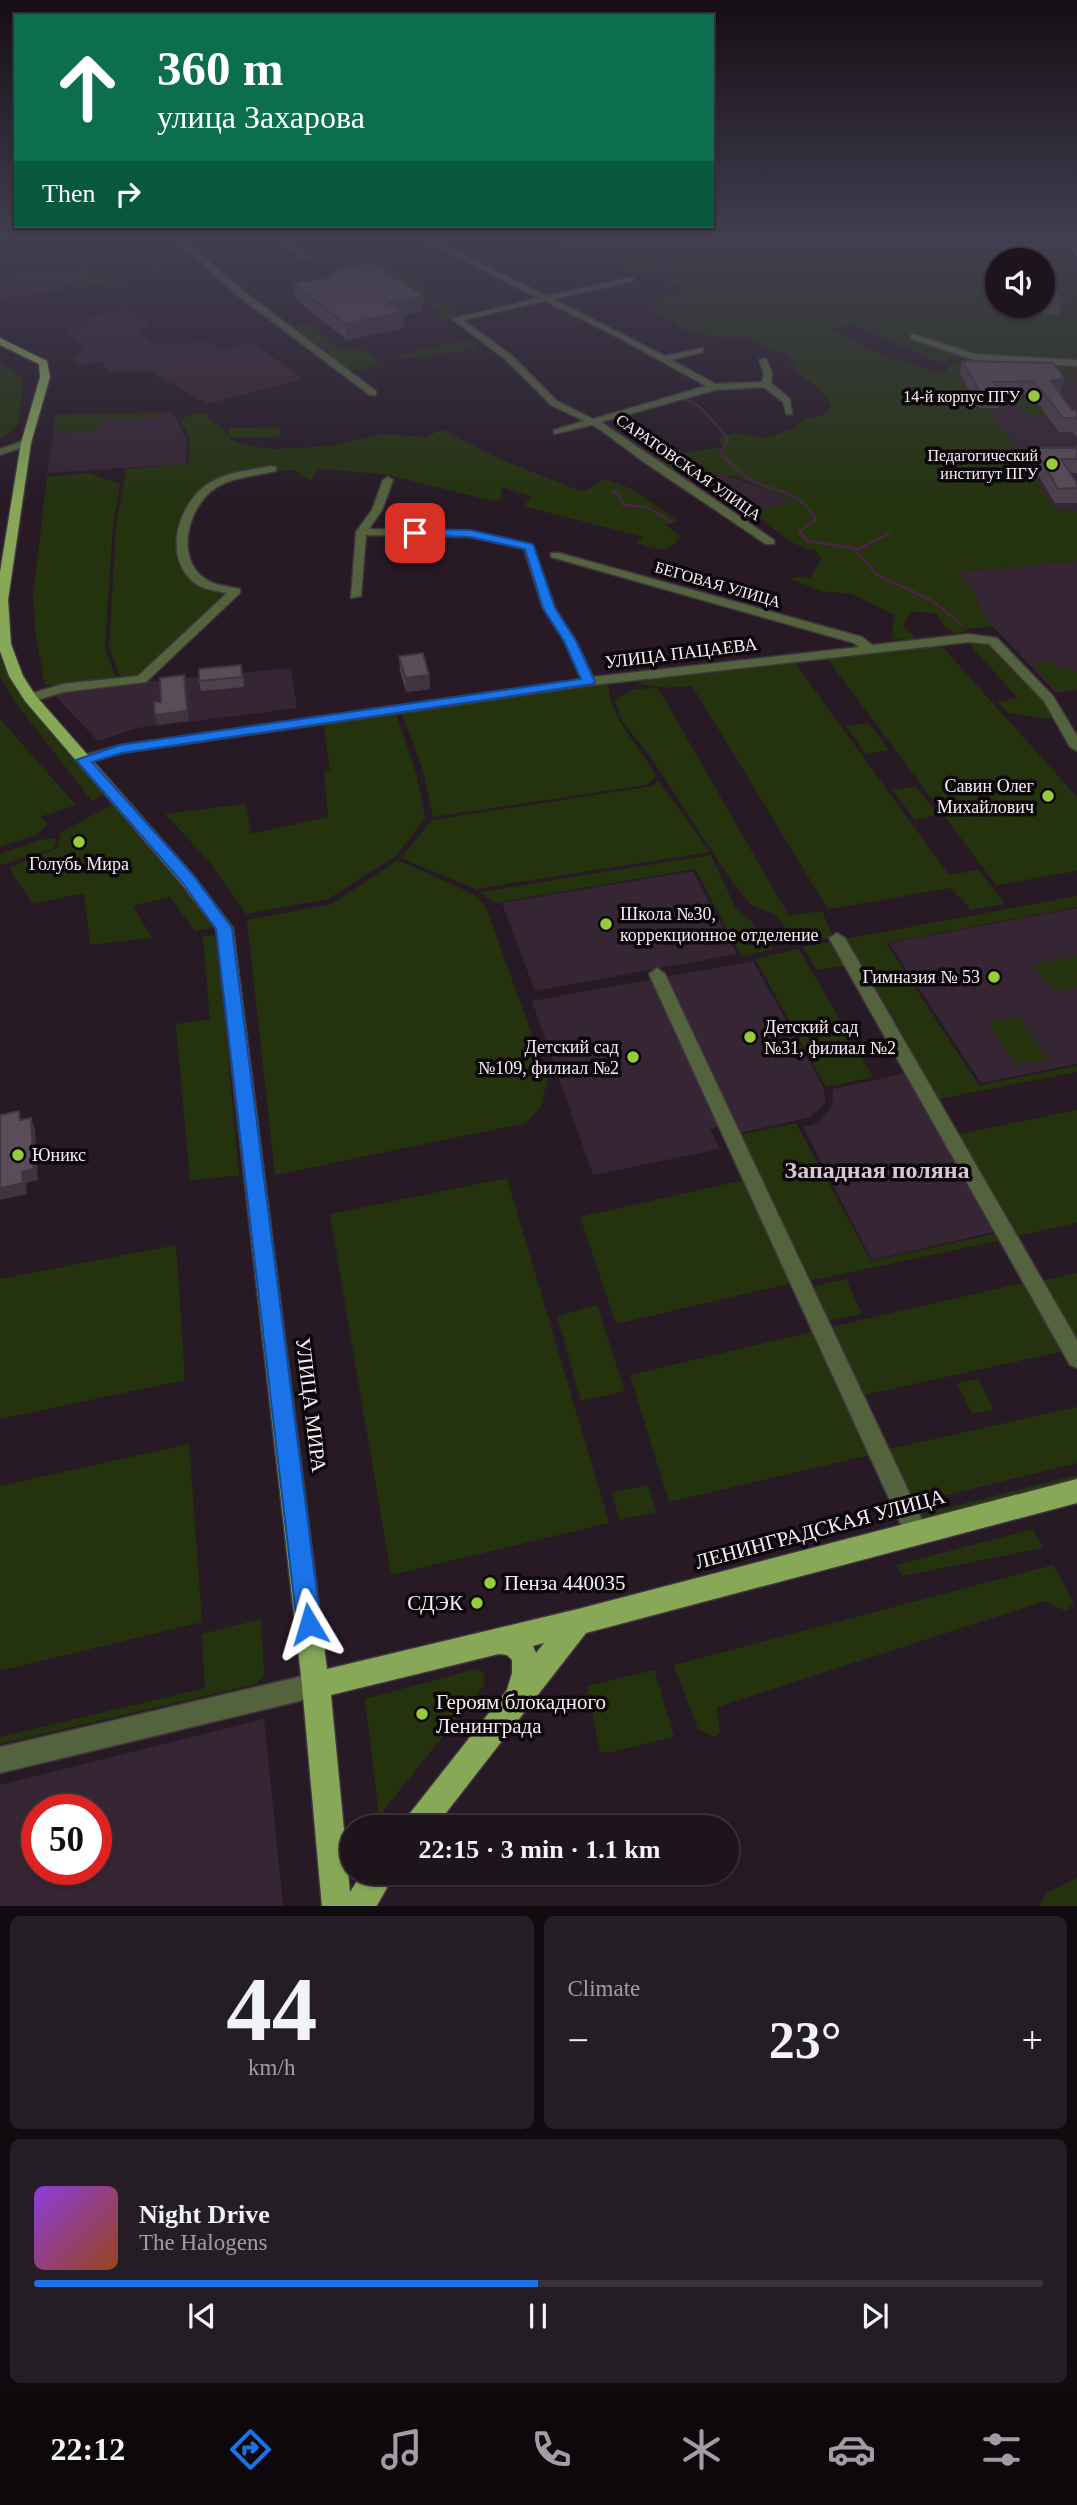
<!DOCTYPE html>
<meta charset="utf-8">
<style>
:root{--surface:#1d141c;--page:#251d25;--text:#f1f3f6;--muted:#a09ea3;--line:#3b333b;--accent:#1a73e8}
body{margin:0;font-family:Georgia,serif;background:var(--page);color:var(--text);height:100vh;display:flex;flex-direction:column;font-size:26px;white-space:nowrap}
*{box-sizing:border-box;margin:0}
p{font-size:23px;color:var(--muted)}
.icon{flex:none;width:38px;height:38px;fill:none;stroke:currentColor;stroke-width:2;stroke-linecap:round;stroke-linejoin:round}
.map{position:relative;height:1906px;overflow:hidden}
.panel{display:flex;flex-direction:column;gap:10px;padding:10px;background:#100b0f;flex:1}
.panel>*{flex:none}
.guide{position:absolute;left:14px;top:14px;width:700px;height:214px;border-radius:0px;box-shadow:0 2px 5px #0004,0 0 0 2px var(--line);background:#0b6e4f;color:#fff;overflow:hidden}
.controls{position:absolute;left:985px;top:248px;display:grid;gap:14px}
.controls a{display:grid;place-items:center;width:70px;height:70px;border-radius:50%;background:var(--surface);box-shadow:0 2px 5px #0004,0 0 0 2px var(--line);font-size:35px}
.speed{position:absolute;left:21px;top:1794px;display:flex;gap:14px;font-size:35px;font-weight:700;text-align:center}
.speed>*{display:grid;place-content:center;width:91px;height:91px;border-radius:50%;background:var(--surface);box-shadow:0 2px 5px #0004,0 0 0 2px var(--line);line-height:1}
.speed .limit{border:10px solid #d22;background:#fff;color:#111}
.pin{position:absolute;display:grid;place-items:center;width:60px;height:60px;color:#fff;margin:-30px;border-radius:14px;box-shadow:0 4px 10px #0006}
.me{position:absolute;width:77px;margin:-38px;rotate:353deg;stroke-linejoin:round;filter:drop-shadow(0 0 5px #0008)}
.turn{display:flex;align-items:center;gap:24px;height:147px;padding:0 28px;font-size:32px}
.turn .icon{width:91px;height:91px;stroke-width:2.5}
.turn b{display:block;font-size:49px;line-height:60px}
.then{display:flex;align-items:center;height:66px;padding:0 28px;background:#0003;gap:14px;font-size:26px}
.big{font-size:52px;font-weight:600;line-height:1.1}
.panel .widget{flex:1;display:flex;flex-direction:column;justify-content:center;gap:10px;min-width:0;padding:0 24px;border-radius:10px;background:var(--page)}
.panel .dial{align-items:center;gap:0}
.dial b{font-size:91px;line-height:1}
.song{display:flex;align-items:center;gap:21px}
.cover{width:84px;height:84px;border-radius:10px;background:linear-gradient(135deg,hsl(270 70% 55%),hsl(20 70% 35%))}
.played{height:7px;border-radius:4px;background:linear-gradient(90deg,var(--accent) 50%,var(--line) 50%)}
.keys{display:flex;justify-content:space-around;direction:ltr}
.heat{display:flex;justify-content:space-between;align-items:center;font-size:38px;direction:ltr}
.panel .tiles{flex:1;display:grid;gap:10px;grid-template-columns:1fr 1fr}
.widget:last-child{grid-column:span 2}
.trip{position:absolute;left:340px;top:1815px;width:399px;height:70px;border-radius:35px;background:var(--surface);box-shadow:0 2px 5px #0004,0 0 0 2px var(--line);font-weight:600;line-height:70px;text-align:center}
.tabs{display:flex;height:112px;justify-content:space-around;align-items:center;background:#0c080b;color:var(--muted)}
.tabs .icon{width:49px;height:49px}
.tabs .on{color:var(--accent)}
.tabs b{font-size:32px;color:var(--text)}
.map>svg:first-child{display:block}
</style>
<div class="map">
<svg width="1077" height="1907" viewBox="0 0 1077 1907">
<rect width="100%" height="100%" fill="#271a25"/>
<!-- built -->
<g fill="#362533" fill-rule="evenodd">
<path d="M88,268L89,276L82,281L63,284L67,289L0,299V275Z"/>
<path d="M129,309L151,327L138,330L154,345L209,341L223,349L254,343L303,379L207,404L150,371L111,373L102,362L76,365L71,357L83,350L66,331L91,326L84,318Z"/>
<path d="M1077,366V512L1054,508L998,421L971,408L948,375Z"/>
<path d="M168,412L175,416L187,439L186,464L47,473L56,415Z"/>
<path d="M719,473L780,494L789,502V510L755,515L698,476Z"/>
<path d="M1077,561V690L1056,693L984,617L974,593L957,572Z"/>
<path d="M291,668L297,708L137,728L98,741L56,697L66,689Z"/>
<path d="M693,871L737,954L535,991L502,903Z"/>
<path d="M1077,908V1064L981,1083L889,943Z"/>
<path d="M753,961L824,1088L825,1103L811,1117L739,1133L666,977Z"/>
<path d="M653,979L720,1126L710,1129L720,1149L593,1175L532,1001Z"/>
<path d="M907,1073L998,1231L872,1260L803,1127L818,1123L832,1106L833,1089Z"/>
<path d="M264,1719L283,1906H0V1785ZM37,1810H96V1869H37Z"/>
</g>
<!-- green -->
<g fill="#24330e" fill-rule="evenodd">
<path d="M525,238H1053L1047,239L1050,244H1057L1077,266V363L973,356L938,362L851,325L832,329L889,358L944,374L952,364L964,359L1077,365V370H1073L1077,382H1070L1062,372H995L984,408L996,413L991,417L998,421L1054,508L1077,512V561L958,572L974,593L984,617L994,627L972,628L956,635L943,625L937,613L912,612L903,625L916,640L891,639L895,615L852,594L822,591L792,580L793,577L810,578L821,559L816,551C788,546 776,528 752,513L789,502L780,495L737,477L670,469L650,458L724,447L718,438L735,433L764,438L793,429L803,420L827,413L831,405L819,389L789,366L796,363L786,353L772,351L745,337H718L678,329L676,324L660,316L648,300L685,289L654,275L668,267L636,273L564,245ZM998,261H1043V306H998Z"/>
<path d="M364,261C400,261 422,293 453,307L458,316L436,322L441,312L422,298L356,265Z"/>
<path d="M163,262L166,264L160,267L167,272L189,273L164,275L165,273L146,274L143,278L78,287L63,284L90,277L146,272L155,264Z"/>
<path d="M308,324L339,347H359L376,359L378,365C356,374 345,369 327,356L328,351L334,347L322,350L291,327Z"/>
<path d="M462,340L475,344L476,349L415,358L398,357C406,351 447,345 462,340Z"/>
<path d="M0,361L23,379L19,423L0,440Z"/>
<path d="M1031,394L1047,417C1030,418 1016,408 1007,395Z"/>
<path d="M167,413L171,416L102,420L97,430L56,433L57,415Z"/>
<path d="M193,413H208V419L223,428L227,437L230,428L281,427L279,437L228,438L244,445L272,449L331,446L381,434L424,437L443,430L498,458L582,492L605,479L634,490L678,521L666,525L680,536C669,556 655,548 637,543L643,537L523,506L532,496L501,487V500L493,501L384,474L319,469L310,481L295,470L236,474L202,489C195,510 167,564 192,578C203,584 217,588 229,592L137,678L121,679L109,648L116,527L126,469L188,464L190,439L180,419Z"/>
<path d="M89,473L120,484L113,527L105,648L117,680L45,685L36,636L33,595L47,477Z"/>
<path d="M985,639L1055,711L1049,719L1009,713L997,702L1018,698L967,642Z"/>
<path d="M938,642L1077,797V871L996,885L825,656Z"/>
<path d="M0,651L104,792L103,795L92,801L15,702L0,676Z"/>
<path d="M792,659L949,875L979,870L1005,904L971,910L951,888L828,909L692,686C674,688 653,689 637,682L641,676Z"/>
<path d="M1050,660L1058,668L1077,671V689L1058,691L1033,665Z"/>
<path d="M608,680C608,719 639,743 656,776L646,785L433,817L423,770L400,709Z"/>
<path d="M658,688L789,916L822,911L833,937L797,944L776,915L751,905L730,879L652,759L623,722L614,699L636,689Z"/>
<path d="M395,710L416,773L425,818L396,856L328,899L246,914L209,861L165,814L246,804L251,834L328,817L324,772L330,770L323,721Z"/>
<path d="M0,719L76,805L40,817L48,824L37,835L0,847Z"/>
<path d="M869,723L889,750L866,754L846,726Z"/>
<path d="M658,780L710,852L475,889L401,858L432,820L653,786Z"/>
<path d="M916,786V787L938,815L915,820L893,790Z"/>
<path d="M112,805L212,917L218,927L195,931L170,897L133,906L152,938L90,945L84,893L33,904L9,868L57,848L61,832Z"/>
<path d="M55,838L56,845L51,849L0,865V854L39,840Z"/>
<path d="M711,855L735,907L750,920L773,949L742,957L695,869L495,903L480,892Z"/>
<path d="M398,860L473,894L485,905L548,1079L540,1108L526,1123L275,1175L247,920L332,904Z"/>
<path d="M1077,896V907L886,943L979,1085L1077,1066V1072L934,1100L840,940Z"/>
<path d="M217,935L239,1175L190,1181L176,1024L210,1019L203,937Z"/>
<path d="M836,941L849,965L817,970L803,947Z"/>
<path d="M799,949L868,1069L873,1077L826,1087L755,959Z"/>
<path d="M1077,956V987L1054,991L1033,964Z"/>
<path d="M1018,1016L1048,1059L1016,1065L987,1022Z"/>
<path d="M1077,1110V1223L1012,1237L954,1135Z"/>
<path d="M796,1123L871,1261L1003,1232L1007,1239L804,1282L735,1136Z"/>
<path d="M507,1178L609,1523L391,1575L330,1214Z"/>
<path d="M748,1179L796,1282L616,1324L580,1217Z"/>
<path d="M176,1245L185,1380L0,1419V1279Z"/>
<path d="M1077,1273V1351L1038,1282Z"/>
<path d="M846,1279L862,1314L823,1322L808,1288Z"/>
<path d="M1031,1281L1069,1350L859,1396L826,1328Z"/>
<path d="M597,1305L625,1391L581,1401L557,1316Z"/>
<path d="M820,1330L874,1454L669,1502L630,1375Z"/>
<path d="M978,1379L994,1410L972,1414L957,1383Z"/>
<path d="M1077,1407V1463L910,1504L884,1450Z"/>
<path d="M189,1444L202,1622L0,1671V1486Z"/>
<path d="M1077,1475V1484L918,1525L914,1516Z"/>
<path d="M648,1485L656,1512L619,1520L612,1493Z"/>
<path d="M1033,1529L1043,1548L902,1576L896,1565Z"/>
<path d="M1053,1565L1074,1603L1066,1611L1045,1601L717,1707L720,1733L714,1737L698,1729L674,1665Z"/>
<path d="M261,1619L264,1675L256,1684L0,1744V1737L205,1688L202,1634Z"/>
<path d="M476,1669L484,1674V1685L379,1816L365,1699Z"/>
<path d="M654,1670L674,1737L607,1753L600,1751L587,1686Z"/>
<path d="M1077,1878V1906H1039L1046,1893Z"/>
</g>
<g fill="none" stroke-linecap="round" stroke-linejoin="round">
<!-- stream -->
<g stroke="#492445" stroke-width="2.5">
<path d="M686,399L700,407L728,438L721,454C731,463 740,473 751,480C776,493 803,491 816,520L799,531L807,541L858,549L889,534"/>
<path d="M613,491L617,492L623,505L647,507L671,522"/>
<path d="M854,549L877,575L931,600L962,625"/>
</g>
<!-- minor casing -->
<g stroke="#40343e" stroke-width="3">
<g id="minor">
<path d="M174,238H182L243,291L376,391V395H370L237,295Z"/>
<path d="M277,238H285L311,257L304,259Z"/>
<path d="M421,238H430L547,296L633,277V281L553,299L665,356L703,348V352L671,360L716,384L762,382L764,373L759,360L766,358L772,373L771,383L790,399L792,414H786L783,402L764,387L715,390L601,422L774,540V544H766L644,462L598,428L592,425L554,434V430L584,421L551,405L505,359L452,319L538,298ZM545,301L623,340L706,386L593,419L557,401L511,355L463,320Z"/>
<path d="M914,334L975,354L1077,360V366L974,360L911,339V335Z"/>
<path d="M26,440L29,441V445L0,455V449Z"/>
<path d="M272,466L276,467V471C255,476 231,477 214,489C188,508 175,557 204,578C214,586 228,586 240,589V593L146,682L64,692L30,702L26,701V695L63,684L138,676L227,593C217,591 205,590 196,584C163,560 176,508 205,486C223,472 250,470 272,466Z"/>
<path d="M388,477L393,480L382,510L369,529L470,531L533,545L555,608L576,641L593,677L859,647L854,643L551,557V553H559L862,637L872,645L969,634L997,638L1053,696L1077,736V751L1070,747L1044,701L989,644L969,642L593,685L122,753L83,764L78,763L76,760L78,757L120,745L581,679L564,641L543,608L524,549L470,537L366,535L361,596L351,598L356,532L372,510L383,480Z"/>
<path d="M837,933L845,938L1077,1340V1368L1070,1365L829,938Z"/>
<path d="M657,968L665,974L924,1524L927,1532L924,1540L916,1543L908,1540L649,974Z"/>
<path d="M316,1673L325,1676L328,1685L325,1694L316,1697L0,1773V1747Z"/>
</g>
</g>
<!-- major casing -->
<g stroke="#40343e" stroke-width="3">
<g id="major">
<path d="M1059,238H1068L1077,249V256Z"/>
<path d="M0,338L47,361L50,377L31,443L8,600L11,644L23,676L36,696L193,875L233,928L327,1669L578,1609L1077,1479V1503L586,1633L435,1827H402L407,1817L507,1690L512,1673V1660L507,1655L499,1654L331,1695L350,1892L363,1872H396L376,1907H322L302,1685L216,929L181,883L25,701L9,676L0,651V572L21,443L40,377L39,364L0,345ZM544,1643L536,1653L533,1646Z"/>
</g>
</g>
<!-- minor -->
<use href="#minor" fill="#53633e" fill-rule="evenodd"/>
<!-- major -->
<use href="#major" fill="#86a857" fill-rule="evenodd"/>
</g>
<!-- wall -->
<g fill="#4d414c">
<path d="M331,271L423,311L403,315L404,328L347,340L295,299L293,284L331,277Z"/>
<path d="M1043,291L1061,303L1058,315L1026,313L1024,306H1043Z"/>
<path d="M962,361L1064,378L1061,391L1059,392L1072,410H1077V438L1072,432H1059L1031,394L1002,395L999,408H979L960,374Z"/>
<path d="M1077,444V473H1070L1077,483V503H1055L1030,462L1034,448H1076Z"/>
<path d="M399,656L429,675L430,689L406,692L400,671Z"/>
<path d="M243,675L244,687L201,691L199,681Z"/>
</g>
<!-- shaded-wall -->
<g fill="#3f353e">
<path d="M423,296V311L403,315L404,328L347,340L346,324L388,303Z"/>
<path d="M1064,378L1061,391L1048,394L1051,381Z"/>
<path d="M184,675L186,685L189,721L157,725L155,715Z"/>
<path d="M429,675L430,689L406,692L405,678Z"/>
<path d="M31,1118L35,1129L38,1180L26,1183L27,1194L0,1200V1188L22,1172Z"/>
</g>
<!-- building -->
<g fill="#5a4c58" stroke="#3f353e" stroke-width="2">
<path d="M372,263L423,296L388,303L403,312L346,324L293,284L338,276L331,271Z"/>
<path d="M1043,291L1057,292L1061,303L1043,302Z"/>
<path d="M962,361L1053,363L1064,378L1051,381L1072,410H1077V420L1076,418H1063L1034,381L994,382L1002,395H982Z"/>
<path d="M1034,448H1077V459H1061L1077,483V488L1058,489Z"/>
<path d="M423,653L429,675L405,678L399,656Z"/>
<path d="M241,665L242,677L199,681V669Z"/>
<path d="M184,675L187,711L155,715L154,702H161L160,678Z"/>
<path d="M19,1111L20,1120L31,1118L34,1169L22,1172L23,1183L0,1188V1115Z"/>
</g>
<!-- sky -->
<linearGradient id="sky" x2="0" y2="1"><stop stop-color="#150e14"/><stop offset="0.47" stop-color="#413e51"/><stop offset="1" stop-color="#413e51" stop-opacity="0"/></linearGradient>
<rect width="1077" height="505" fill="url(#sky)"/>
<!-- route -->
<path fill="#1a73e8" stroke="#114b97" stroke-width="2" d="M415,529L470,530L533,544L555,608L576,641L595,682L593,684L122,753L92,762L193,875L232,928L321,1624L317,1632L309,1636L300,1632L297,1624L216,929L182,882L76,760L120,745L581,679L564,641L543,608L525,549L470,537L411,535L410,533Z"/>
<!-- markers -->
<g fill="#96cc39" stroke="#0c070b" stroke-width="2.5">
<circle cx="1034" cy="396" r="7"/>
<circle cx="1052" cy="464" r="7"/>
<circle cx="1048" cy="796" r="7"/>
<circle cx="79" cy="842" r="7"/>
<circle cx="606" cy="924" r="7"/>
<circle cx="994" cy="977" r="7"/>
<circle cx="750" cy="1037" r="7"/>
<circle cx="633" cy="1057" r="7"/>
<circle cx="18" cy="1155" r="7"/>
<circle cx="490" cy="1583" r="7"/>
<circle cx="477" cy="1603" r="7"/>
<circle cx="422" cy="1714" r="7"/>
</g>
<g text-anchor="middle" stroke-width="7" stroke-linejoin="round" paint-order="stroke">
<!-- far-poi labels -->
<g font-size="16" fill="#f8eff6" stroke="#0c070b" text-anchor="end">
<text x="1020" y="402">14-й корпус ПГУ</text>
<text x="1038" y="461">Педагогический<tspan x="1038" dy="18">институт ПГУ</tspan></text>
</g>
<!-- far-street labels -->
<g font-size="16" fill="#f8eff6" stroke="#0c070b">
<text transform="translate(689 467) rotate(35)" y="6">САРАТОВСКАЯ УЛИЦА</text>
<text transform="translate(718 584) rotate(16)" y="6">БЕГОВАЯ УЛИЦА</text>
</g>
<!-- street labels -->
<g font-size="18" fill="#f8eff6" stroke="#0c070b">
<text transform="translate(681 653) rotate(-7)" y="6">УЛИЦА ПАЦАЕВА</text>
</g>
<!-- poi labels -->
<g font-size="18" fill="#f8eff6" stroke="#0c070b" text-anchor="end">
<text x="1034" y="792">Савин Олег<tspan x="1034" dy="21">Михайлович</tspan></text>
<text x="79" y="870" text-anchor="middle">Голубь Мира</text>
<text x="620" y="920" text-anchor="start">Школа №30,<tspan x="620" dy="21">коррекционное отделение</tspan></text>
<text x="980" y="983">Гимназия № 53</text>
<text x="764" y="1033" text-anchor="start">Детский сад<tspan x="764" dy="21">№31, филиал №2</tspan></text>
<text x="619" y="1053">Детский сад<tspan x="619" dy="21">№109, филиал №2</tspan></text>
<text x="32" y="1161" text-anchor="start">Юникс</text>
</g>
<!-- near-street labels -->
<g font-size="21" fill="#f8eff6" stroke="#0c070b">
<text transform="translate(311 1405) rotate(83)" y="7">УЛИЦА МИРА</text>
<text transform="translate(820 1529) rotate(-15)" y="7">ЛЕНИНГРАДСКАЯ УЛИЦА</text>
</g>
<!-- near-poi labels -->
<g font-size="21" fill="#f8eff6" stroke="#0c070b" text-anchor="start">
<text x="504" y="1590">Пенза 440035</text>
<text x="463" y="1610" text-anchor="end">СДЭК</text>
<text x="436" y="1709">Героям блокадного<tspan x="436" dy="24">Ленинграда</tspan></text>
</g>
<!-- district labels -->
<g font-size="24" font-weight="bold" fill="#d7c6d4" stroke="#0c070b">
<text x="877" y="1178">Западная поляна</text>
</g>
</g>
</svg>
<div class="controls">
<a><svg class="icon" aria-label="sound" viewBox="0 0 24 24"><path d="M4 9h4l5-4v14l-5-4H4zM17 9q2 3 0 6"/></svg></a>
</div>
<div class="speed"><div class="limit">50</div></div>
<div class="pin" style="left:415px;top:533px;background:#d93025"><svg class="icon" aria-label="arrive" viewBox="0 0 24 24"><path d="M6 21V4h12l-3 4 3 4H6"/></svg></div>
<svg class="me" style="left:309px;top:1624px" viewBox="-20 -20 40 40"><path d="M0-17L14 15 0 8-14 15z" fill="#1a73e8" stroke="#fff" stroke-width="4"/></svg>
<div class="trip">22:15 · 3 min · 1.1 km</div>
<div class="guide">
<div class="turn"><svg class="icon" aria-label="ahead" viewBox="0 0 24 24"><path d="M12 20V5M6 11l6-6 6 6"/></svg><div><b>360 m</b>улица Захарова</div></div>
<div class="then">Then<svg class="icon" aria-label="right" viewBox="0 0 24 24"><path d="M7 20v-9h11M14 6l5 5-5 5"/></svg></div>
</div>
</div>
<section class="panel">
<div class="tiles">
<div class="widget dial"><b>44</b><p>km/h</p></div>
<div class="widget"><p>Climate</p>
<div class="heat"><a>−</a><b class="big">23°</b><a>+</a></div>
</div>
<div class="widget">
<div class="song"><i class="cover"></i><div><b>Night Drive</b><p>The Halogens</p></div></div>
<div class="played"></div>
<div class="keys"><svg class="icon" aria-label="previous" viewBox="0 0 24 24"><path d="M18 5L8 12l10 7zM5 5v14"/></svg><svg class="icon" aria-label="pause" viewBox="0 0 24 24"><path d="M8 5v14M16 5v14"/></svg><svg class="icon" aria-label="next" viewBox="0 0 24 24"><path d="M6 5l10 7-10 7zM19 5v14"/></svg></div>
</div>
</div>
</section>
<nav class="tabs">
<b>22:12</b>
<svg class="icon on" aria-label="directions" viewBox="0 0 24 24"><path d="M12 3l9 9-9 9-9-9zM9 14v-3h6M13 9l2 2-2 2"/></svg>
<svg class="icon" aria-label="music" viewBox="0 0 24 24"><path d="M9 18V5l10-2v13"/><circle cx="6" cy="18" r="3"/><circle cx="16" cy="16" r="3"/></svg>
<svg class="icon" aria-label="phone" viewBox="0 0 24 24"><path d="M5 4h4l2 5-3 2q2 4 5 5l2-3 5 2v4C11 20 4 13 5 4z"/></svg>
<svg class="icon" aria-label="climate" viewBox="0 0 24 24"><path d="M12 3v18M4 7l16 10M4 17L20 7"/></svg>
<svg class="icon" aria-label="car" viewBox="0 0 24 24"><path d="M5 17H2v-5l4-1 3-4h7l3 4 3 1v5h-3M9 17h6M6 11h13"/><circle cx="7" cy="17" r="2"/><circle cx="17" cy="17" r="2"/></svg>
<svg class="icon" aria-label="filters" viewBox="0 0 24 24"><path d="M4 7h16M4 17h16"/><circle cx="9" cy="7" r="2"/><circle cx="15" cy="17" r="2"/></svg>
</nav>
